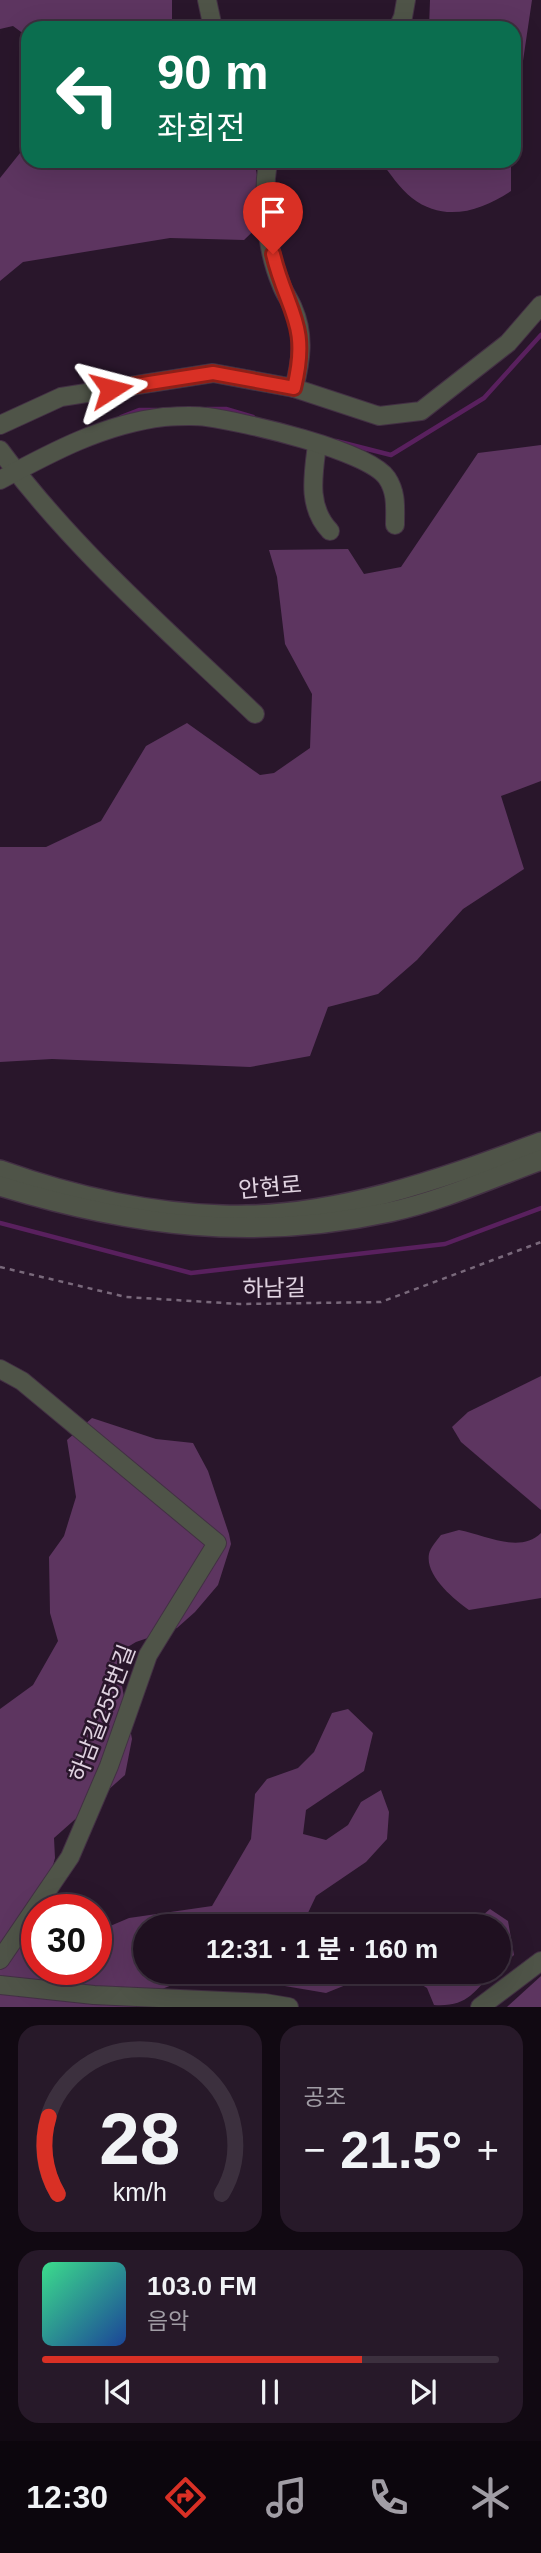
<!DOCTYPE html>
<html lang="ko">
<meta charset="utf-8">
<style>
:root{--surface:#1f1020;--page:#271929;--text:#f1f3f6;--muted:#a19da5;--line:#3c303e;--accent:#d93025}
body{margin:0;font-family:Arial,"Noto Sans KR",sans-serif;background:var(--page);color:var(--text);height:100vh;display:flex;flex-direction:column;font-size:26px;white-space:nowrap}
*{box-sizing:border-box;margin:0}
p{font-size:23px;color:var(--muted)}
.icon{flex:none;width:38px;height:38px;fill:none;stroke:currentColor;stroke-width:2;stroke-linecap:round;stroke-linejoin:round}
.map{position:relative;height:2007px;overflow:hidden}
.side{display:flex;flex-direction:column;gap:18px;padding:18px;background:#110912;flex:1}
.side>*{flex:none}
.guide{position:absolute;left:21px;top:21px;width:500px;height:147px;border-radius:21px;box-shadow:0 7px 28px #0002,0 0 0 2px var(--line);background:#0b6e4f;color:#fff;overflow:hidden}
.speed{position:absolute;left:21px;top:1894px;display:flex;gap:14px;font-size:35px;font-weight:700;text-align:center}
.speed>*{display:grid;place-content:center;width:91px;height:91px;border-radius:50%;background:var(--surface);box-shadow:0 7px 28px #0002,0 0 0 2px var(--line);line-height:1}
.speed .limit{border:10px solid #d22;background:#fff;color:#111}
.pin{position:absolute;display:grid;place-items:center;width:60px;height:60px;color:#fff;margin:-72px -30px;border-radius:50% 50% 50% 0;rotate:-45deg;box-shadow:0 0 7px #0007}
.pin .icon{rotate:45deg}
.me{position:absolute;width:77px;margin:-38px;rotate:81deg;stroke-linejoin:round;filter:drop-shadow(0 0 5px #0008)}
.turn{display:flex;align-items:center;gap:24px;height:147px;padding:0 21px;font-size:32px}
.turn .icon{width:91px;height:91px;stroke-width:2.5}
.turn b{display:block;font-size:49px;line-height:60px}
.big{font-size:52px;font-weight:700;line-height:1.1}
.side .card{flex:1;display:flex;flex-direction:column;justify-content:center;gap:10px;min-width:0;padding:0 24px;border-radius:21px;background:var(--page)}
.side .dial{align-items:center;gap:0}
.dial svg{height:182px;overflow:visible;fill:none;stroke:var(--line);stroke-width:7;stroke-linecap:round;text-anchor:middle}
.dial text{fill:var(--text);stroke:none}
.song{display:flex;align-items:center;gap:21px}
.cover{width:84px;height:84px;border-radius:10px;background:linear-gradient(135deg,hsl(150 70% 55%),hsl(220 70% 35%))}
.played{height:7px;border-radius:4px;background:linear-gradient(90deg,var(--accent) 70%,var(--line) 70%)}
.keys{display:flex;justify-content:space-around;direction:ltr}
.heat{display:flex;justify-content:space-between;align-items:center;font-size:38px;direction:ltr}
.side .tiles{flex:1;display:grid;gap:18px;grid-template-columns:1fr 1fr}
.card:last-child{grid-column:span 2}
.trip{position:absolute;left:133px;top:1914px;width:378px;height:70px;border-radius:35px;background:var(--surface);box-shadow:0 7px 28px #0002,0 0 0 2px var(--line);font-weight:700;line-height:70px;text-align:center}
.dock{display:flex;height:112px;justify-content:space-around;align-items:center;background:#0c060d;color:var(--muted)}
.dock .icon{width:49px;height:49px}
.dock .on{color:var(--accent)}
.dock b{font-size:32px;color:var(--text)}
.map>svg:first-child{display:block}
</style>
<div class="map">
<svg width="541" height="2007" viewBox="0 0 541 2007">
<rect width="100%" height="100%" fill="#29162b"/>
<!-- green -->
<g fill="#5d3560">
<path d="M0,0H172V28H28V37L13,26L0,29Z"/>
<path d="M430,0H532L515,115L514,28H429Z"/>
<path d="M28,143V161H249L255,166L267,218L244,240L170,238L23,262L0,281V178Z"/>
<path d="M380,161H511V191C481,211 444,223 412,198C400,189 390,173 380,161Z"/>
<path d="M541,445V781L501,796L524,869L463,909L417,960L378,994L328,1007L310,1056L250,1067L52,1059L0,1062V847H46L101,821L146,746L187,723L260,775L274,773L310,748L312,694L285,644L277,577L269,550L348,549L364,574L401,567L478,453Z"/>
<path d="M541,1376V1510L461,1442L452,1427L468,1412Z"/>
<path d="M92,1418L156,1439L193,1443L208,1471L229,1534L231,1544L218,1585L195,1612L177,1628L136,1642L116,1654L132,1739L125,1775L54,1838L55,1858L41,1909H37V1969H96V1932L129,1918L212,1906L251,1839L255,1794L267,1779L298,1768L314,1752L332,1713L348,1709L373,1733L364,1771L306,1810L303,1834L326,1840L348,1825L361,1802L381,1790L389,1812L387,1839L366,1862L316,1896L307,1915L311,1927H145V1972H378L326,1993L273,1984L192,1977L157,1991L159,2007H0V1709L33,1685L58,1641L50,1613L49,1557L64,1536L76,1497L67,1440Z"/>
<path d="M459,1530C485,1535 520,1554 541,1533V1598L469,1610C454,1599 425,1576 429,1554C430,1548 437,1540 441,1535Z"/>
<path d="M490,1909L508,1921L514,1955L499,1968V1927H469Z"/>
<path d="M401,1972H494C473,1992 468,2007 434,2005L427,1988Z"/>
<path d="M541,1976V2007H507L508,2006Z"/>
</g>
<g fill="none" stroke-linecap="round" stroke-linejoin="round">
<!-- stream -->
<g stroke="#59205e" stroke-width="4.5">
<path d="M207,409H226L253,417"/>
<path d="M121,417L139,410H157"/>
<path d="M336,441L391,455L484,398L541,335"/>
<path d="M0,1223L191,1273L445,1244L541,1208"/>
</g>
<!-- minor casing -->
<g stroke="#433044" stroke-width="20">
<g id="minor">
<path d="M207,0L213,28"/>
<path d="M398,28L403,17L406,0"/>
<path d="M268,161C262,199 266,249 281,284C284,293 290,300 293,308C305,335 301,361 294,388"/>
<path d="M0,425L61,397L213,373L294,388L379,416L421,411L508,343L541,305"/>
<path d="M317,445C313,476 307,507 330,531"/>
<path d="M0,450C72,548 167,630 255,714"/>
<path d="M0,480C52,452 104,424 164,417C177,416 194,415 207,417C243,422 368,450 387,478C397,493 395,508 395,525"/>
<path d="M0,1369L22,1381L217,1543L148,1655L109,1766L70,1857L0,1960"/>
<path d="M0,1985L94,1995L265,2003L289,2007"/>
<path d="M480,2007L541,1961"/>
</g>
</g>
<!-- tertiary casing -->
<g stroke="#433044" stroke-width="22">
<g id="tertiary">
<path d="M0,1170C70,1195 148,1213 223,1215C331,1219 441,1179 541,1142"/>
<path d="M0,1186C131,1226 254,1242 390,1212C441,1201 492,1178 541,1160"/>
</g>
</g>
<!-- path -->
<path stroke="#79697b" stroke-width="2.5" stroke-dasharray="5 5" stroke-linecap="butt" d="M0,1267L126,1297L240,1304L381,1302L541,1242"/>
<!-- minor -->
<use href="#minor" stroke="#4f5448" stroke-width="18"/>
<!-- tertiary -->
<use href="#tertiary" stroke="#4f5448" stroke-width="19"/>
</g>
<g fill="none" stroke-linecap="round" stroke-linejoin="round">
<!-- route casing -->
<g stroke="#8d1f18" stroke-width="18">
<path id="route" d="M111,389L213,373L294,388C310,323 287,312 273,254"/>
</g>
<!-- route -->
<use href="#route" stroke="#d93025" stroke-width="12"/>
</g>
<g text-anchor="middle" stroke-width="5" stroke-linejoin="round" paint-order="stroke">
<!-- street labels -->
<g font-size="23" fill="#e0d3e1" stroke="#29162b">
<text transform="translate(270 1187) rotate(-5)" y="8">안현로</text>
<text transform="translate(274 1288) rotate(-1)" y="8">하남길</text>
<text transform="translate(102 1713) rotate(-69)" y="8">하남길255번길</text>
</g>
</g>
</svg>
<div class="speed"><div class="limit">30</div></div>
<div class="pin" style="left:273px;top:254px;background:#d93025"><svg class="icon" aria-label="arrive" viewBox="0 0 24 24"><path d="M6 21V4h12l-3 4 3 4H6"/></svg></div>
<svg class="me" style="left:111px;top:389px" viewBox="-20 -20 40 40"><path d="M0-17L14 15 0 8-14 15z" fill="#d93025" stroke="#fff" stroke-width="4"/></svg>
<div class="trip">12:31 · 1 분 · 160 m</div>
<div class="guide">
<div class="turn"><svg class="icon" aria-label="left" viewBox="0 0 24 24"><path d="M17 20v-9H6M10 6l-5 5 5 5"/></svg><div><b>90 m</b>좌회전</div></div>
</div>
</div>
<section class="side">
<div class="tiles">
<div class="card dial"><svg viewBox="0 0 100 80">
<path d="M14 69A42 42 0 1 1 86 69"/>
<path d="M14 69A42 42 0 0 1 10 35" stroke="#d93025"/>
<text x="50" y="56" font-size="32" font-weight="700">28</text>
<text x="50" y="72" font-size="11">km/h</text>
</svg></div>
<div class="card"><p>공조</p>
<div class="heat"><a>−</a><b class="big">21.5°</b><a>+</a></div>
</div>
<div class="card">
<div class="song"><i class="cover"></i><div><b>103.0 FM</b><p>음악</p></div></div>
<div class="played"></div>
<div class="keys"><svg class="icon" aria-label="previous" viewBox="0 0 24 24"><path d="M18 5L8 12l10 7zM5 5v14"/></svg><svg class="icon" aria-label="pause" viewBox="0 0 24 24"><path d="M8 5v14M16 5v14"/></svg><svg class="icon" aria-label="next" viewBox="0 0 24 24"><path d="M6 5l10 7-10 7zM19 5v14"/></svg></div>
</div>
</div>
</section>
<nav class="dock">
<b>12:30</b>
<svg class="icon on" aria-label="directions" viewBox="0 0 24 24"><path d="M12 3l9 9-9 9-9-9zM9 14v-3h6M13 9l2 2-2 2"/></svg>
<svg class="icon" aria-label="music" viewBox="0 0 24 24"><path d="M9 18V5l10-2v13"/><circle cx="6" cy="18" r="3"/><circle cx="16" cy="16" r="3"/></svg>
<svg class="icon" aria-label="phone" viewBox="0 0 24 24"><path d="M5 4h4l2 5-3 2q2 4 5 5l2-3 5 2v4C11 20 4 13 5 4z"/></svg>
<svg class="icon" aria-label="climate" viewBox="0 0 24 24"><path d="M12 3v18M4 7l16 10M4 17L20 7"/></svg>
</nav>
